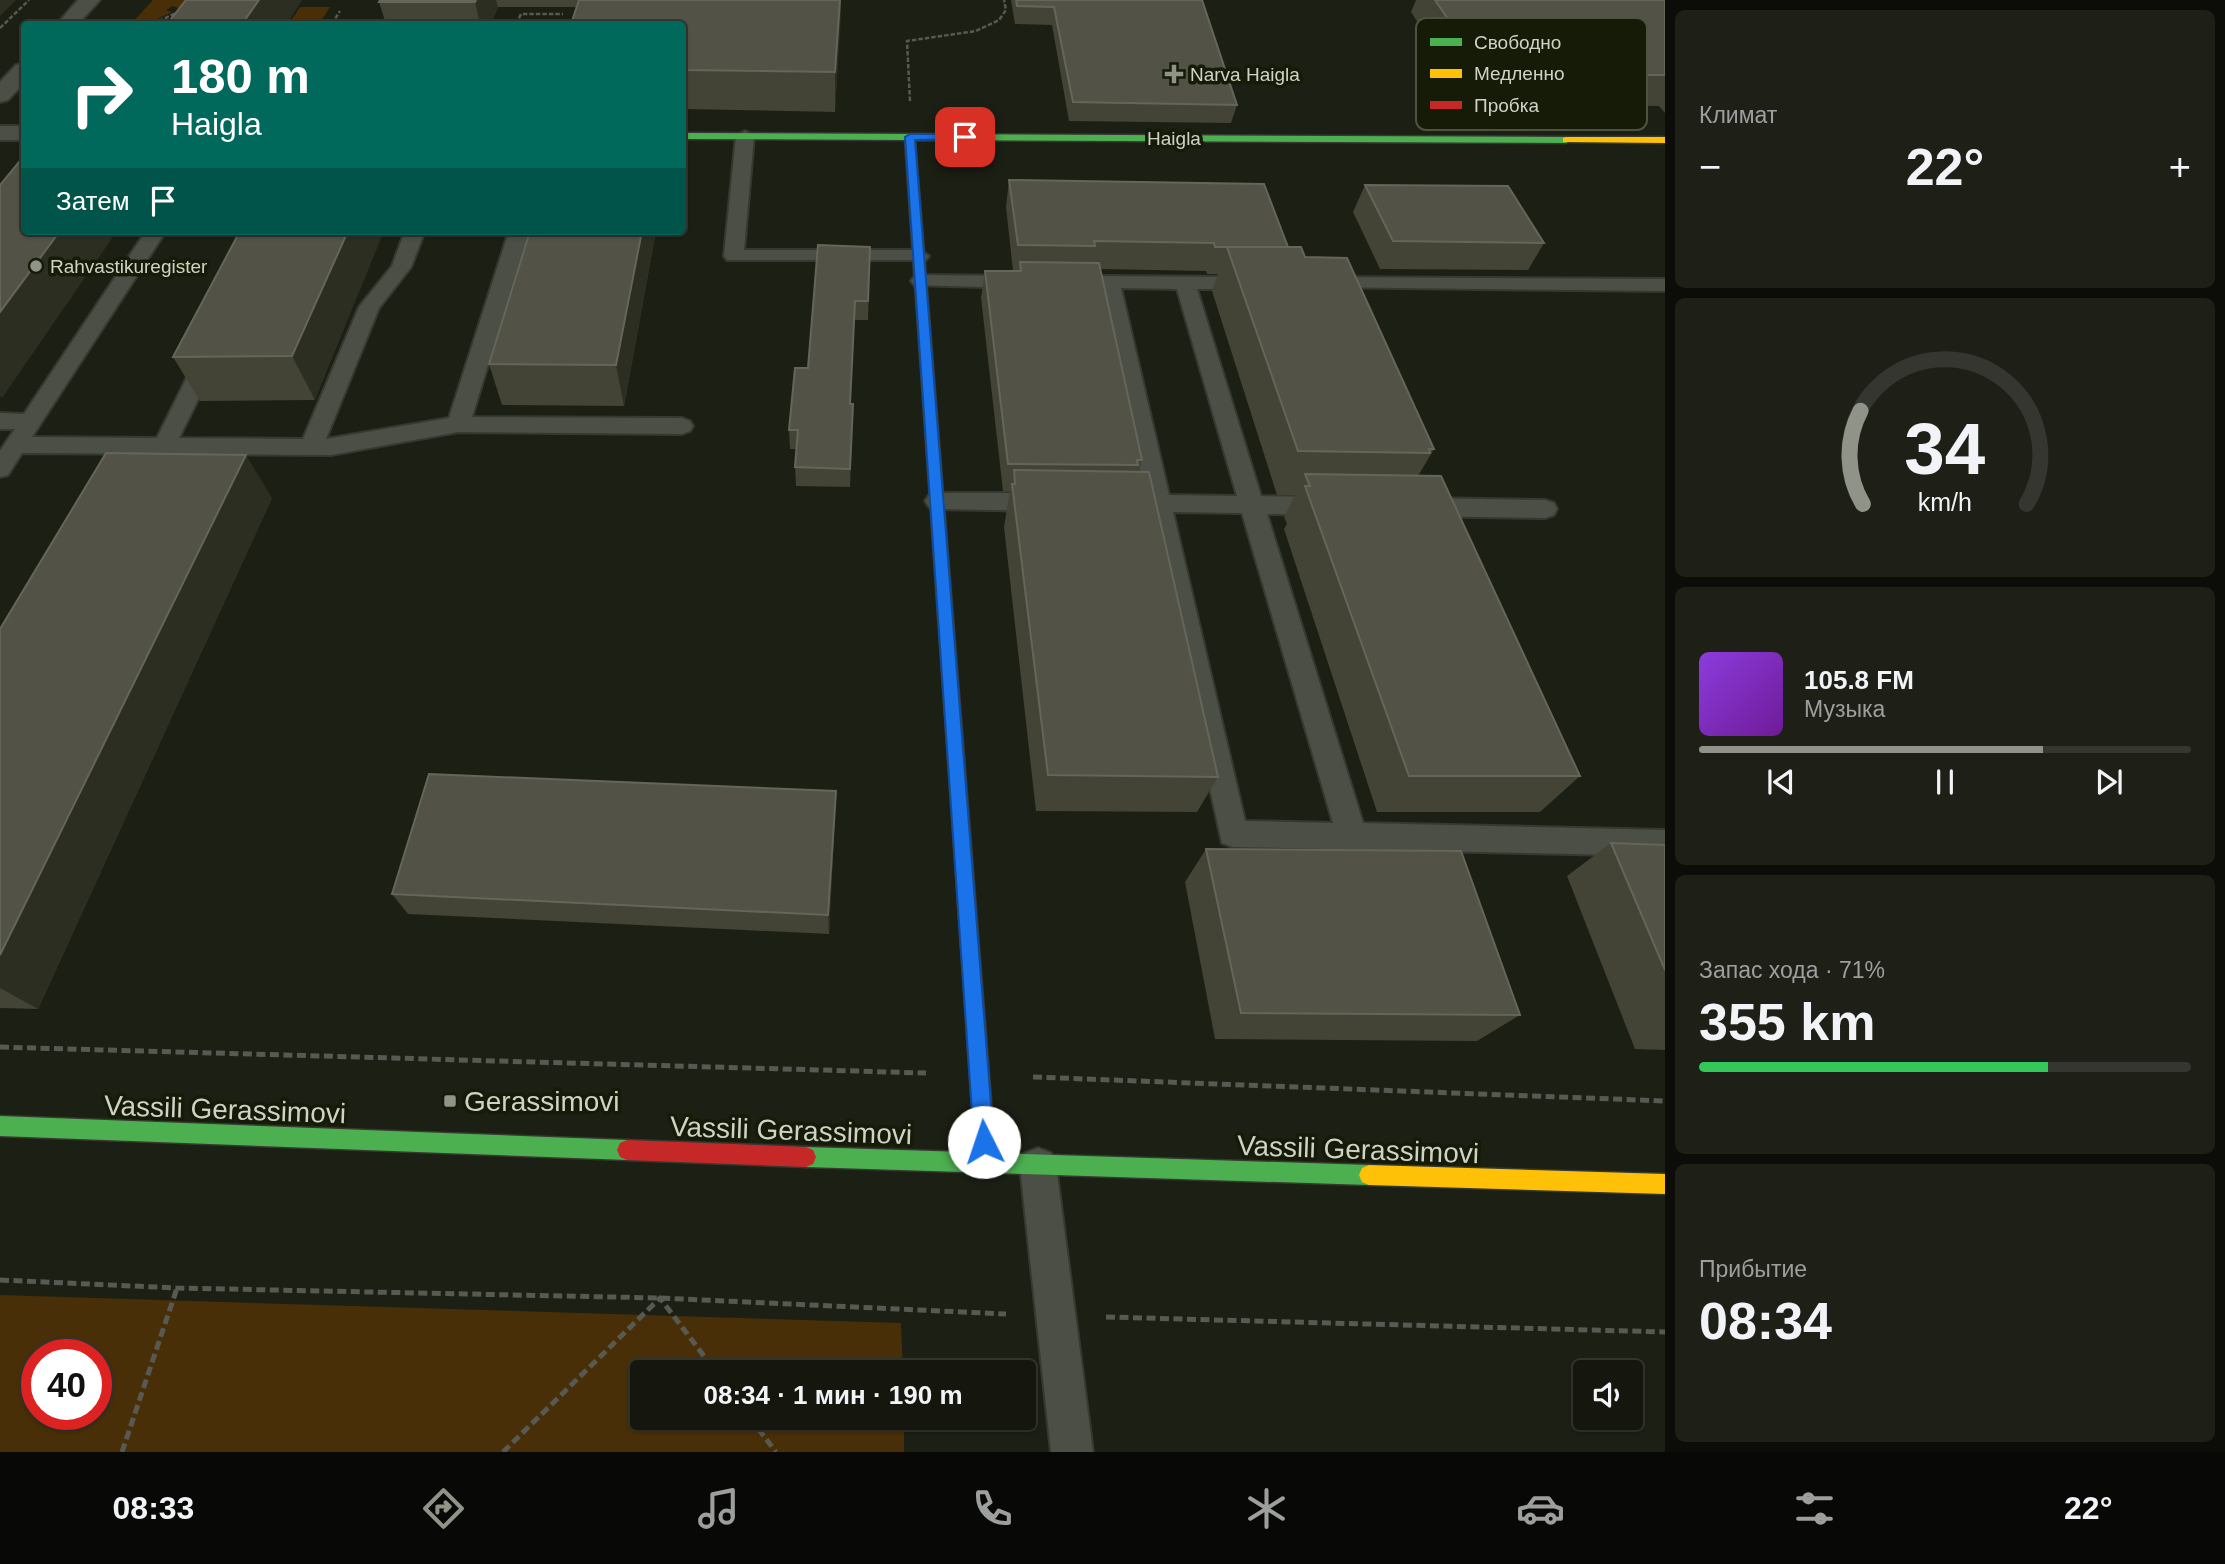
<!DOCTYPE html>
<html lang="ru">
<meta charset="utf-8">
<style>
:root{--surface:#15170f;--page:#1e2018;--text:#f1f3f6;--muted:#9d9f9e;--line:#34362f;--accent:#909488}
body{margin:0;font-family:Helvetica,sans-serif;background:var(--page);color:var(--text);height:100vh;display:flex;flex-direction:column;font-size:26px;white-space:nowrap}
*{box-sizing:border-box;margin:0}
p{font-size:23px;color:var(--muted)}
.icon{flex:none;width:38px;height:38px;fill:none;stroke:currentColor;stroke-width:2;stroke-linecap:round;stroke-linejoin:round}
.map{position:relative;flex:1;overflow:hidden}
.side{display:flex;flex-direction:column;gap:10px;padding:10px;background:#0c0d08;width:560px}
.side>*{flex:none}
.banner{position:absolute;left:21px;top:21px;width:665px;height:214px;border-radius:7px;box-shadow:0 2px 5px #0004,0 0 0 2px var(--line);background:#00695c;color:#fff;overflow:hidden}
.controls{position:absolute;left:1573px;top:1360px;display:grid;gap:14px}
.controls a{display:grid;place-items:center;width:70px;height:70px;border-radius:7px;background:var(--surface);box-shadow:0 2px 5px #0004,0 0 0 2px var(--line);font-size:35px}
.speed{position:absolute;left:21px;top:1339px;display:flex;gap:14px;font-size:35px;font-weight:700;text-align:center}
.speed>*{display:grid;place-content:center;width:91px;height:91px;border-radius:50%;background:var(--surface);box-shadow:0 2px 5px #0004,0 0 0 2px var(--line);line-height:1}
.speed .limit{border:10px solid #d22;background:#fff;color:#111}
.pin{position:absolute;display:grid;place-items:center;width:60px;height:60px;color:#fff;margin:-30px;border-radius:14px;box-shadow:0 4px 10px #0006}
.me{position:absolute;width:77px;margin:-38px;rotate:356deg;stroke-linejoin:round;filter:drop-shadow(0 0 5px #0008)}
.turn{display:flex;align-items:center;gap:24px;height:147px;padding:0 35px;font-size:32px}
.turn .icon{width:91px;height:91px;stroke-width:2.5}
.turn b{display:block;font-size:49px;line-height:60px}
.then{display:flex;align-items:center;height:66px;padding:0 35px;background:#0003;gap:14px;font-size:26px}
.big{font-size:52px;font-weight:600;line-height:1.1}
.side .tile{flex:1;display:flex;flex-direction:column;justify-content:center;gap:10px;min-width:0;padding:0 24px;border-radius:10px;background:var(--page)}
.side .dial{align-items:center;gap:0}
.dial svg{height:182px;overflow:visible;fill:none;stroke:var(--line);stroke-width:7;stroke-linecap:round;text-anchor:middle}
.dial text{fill:var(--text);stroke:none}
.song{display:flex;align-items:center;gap:21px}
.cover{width:84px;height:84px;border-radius:10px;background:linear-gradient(135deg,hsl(270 70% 55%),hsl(280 70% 35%))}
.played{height:7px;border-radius:4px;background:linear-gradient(90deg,var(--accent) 70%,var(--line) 70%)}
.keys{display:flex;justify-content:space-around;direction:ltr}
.heat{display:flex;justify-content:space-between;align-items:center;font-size:38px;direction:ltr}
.charge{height:10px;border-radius:5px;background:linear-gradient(90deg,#34c759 71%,var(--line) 0)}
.trip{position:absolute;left:630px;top:1360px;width:406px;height:70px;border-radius:7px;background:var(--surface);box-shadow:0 2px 5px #0004,0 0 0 2px var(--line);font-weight:600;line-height:70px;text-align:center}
.menu{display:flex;height:112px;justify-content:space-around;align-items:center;background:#080906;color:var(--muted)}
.menu .icon{width:49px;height:49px}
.menu .selected{color:var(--accent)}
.menu b{font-size:32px;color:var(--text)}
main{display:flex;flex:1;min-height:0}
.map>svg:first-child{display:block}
</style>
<main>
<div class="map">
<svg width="1665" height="1452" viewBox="0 0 1665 1452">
<rect width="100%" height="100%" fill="#1c1f14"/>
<!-- green -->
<g fill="#492f07" fill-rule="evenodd">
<path d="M153,0H199L181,9L173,6L166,10L172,12L147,24H131Z"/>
<path d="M300,7H330L319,24H289Z"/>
<path d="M0,1295L901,1323L903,1372H642V1418H904V1452H0ZM37,1354H96V1414H37Z"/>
</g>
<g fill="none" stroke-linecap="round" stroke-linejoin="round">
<!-- lane casing -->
<g stroke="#363931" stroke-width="4">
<g id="lane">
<path d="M745,131L754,136L744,250H919L929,256L926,260H727L724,256L736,136Z"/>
<path d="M146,231H166L32,437L157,438L198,355L209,348L220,355L179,438L303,439L359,307L392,266L405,231H425L411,267L379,308L326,439L449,418L509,231H529L472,417L682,418L690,421L693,426L690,431L682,434L458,432L331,455L22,453L8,475L0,477V451L15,429H0V413L24,414Z"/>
<path d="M921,275L1022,276L1032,282L1022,288L914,285L911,281L914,277Z"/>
<path d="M1094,276L1253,277L1263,283L1253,289H1197L1261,496L1326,497L1335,500L1338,506L1335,512L1326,515L1267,514L1363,823L1665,830V856L1233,847L1222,843L1149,512L1135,509L1131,503L1135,497L1145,495L1101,288L1087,286L1084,282ZM1121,288L1177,289L1237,496L1169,495ZM1173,512L1242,513L1333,823L1245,821Z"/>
<path d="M1321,277L1665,279V291L1314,287L1311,283L1314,279Z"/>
<path d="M937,493H1046L1054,496L1058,502L1054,508L1046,511L937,509L929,507L925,501L929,495Z"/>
<path d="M1419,498L1545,500L1554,503L1557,509L1554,515L1545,518L1419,516L1410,513L1407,507L1410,501Z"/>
<path d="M1038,1148L1051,1153L1056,1166L1093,1452H1051L1020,1166L1025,1153Z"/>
</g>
</g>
<!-- street casing -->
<g stroke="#363931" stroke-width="4">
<g id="street">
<path d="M78,0H100L78,24H57Z"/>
<path d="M24,63V83L8,100L0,102V82L16,65Z"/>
<rect x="0" y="126" width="24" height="14"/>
</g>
</g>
<!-- fast casing -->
<g stroke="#363931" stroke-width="3">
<g id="fast">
<path d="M682,133L1566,137L1571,140L1566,143L915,140L964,758L962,763L956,765L950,763L948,758L905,140L682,139Z"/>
<path d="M0,1116L627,1140L634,1143L637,1150L634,1157L627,1160L0,1136Z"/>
<path d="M806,1147L1369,1165L1376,1168L1379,1175L1376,1182L1369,1185L806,1167L799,1164L796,1157L799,1150Z"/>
</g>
</g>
<!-- slow casing -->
<g stroke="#363931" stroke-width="3">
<g id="slow">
<path d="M1566,137H1665V143L1563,142V138Z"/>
<path d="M956,751L962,753L964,758L996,1164L993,1171L986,1174L979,1171L976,1164L948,758L950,753Z"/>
<path d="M1369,1165L1665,1174V1194L1369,1185L1362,1182L1359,1175L1362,1168Z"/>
</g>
</g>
<!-- jam casing -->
<g stroke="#363931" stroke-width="3">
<path id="jam" d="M627,1140L806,1147L813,1150L816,1157L813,1164L806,1167L627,1160L620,1157L617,1150L620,1143Z"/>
</g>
<!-- path-far1 -->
<g stroke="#575952" stroke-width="2.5" stroke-dasharray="4.5 2" stroke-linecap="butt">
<path d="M153,24L180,11"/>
<path d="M332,24L340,11"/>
<path d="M516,24L521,14H563"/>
<path d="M0,28L29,0"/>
<path d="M910,101L907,41L976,31L999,20L1006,10L1004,0"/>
</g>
<!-- path -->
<g stroke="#575952" stroke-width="5" stroke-dasharray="9 4.5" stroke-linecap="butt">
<path d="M0,1047L926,1073"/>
<path d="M1033,1077L1665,1101"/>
<path d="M0,1280L177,1288L660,1298L1006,1314"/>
<path d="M1106,1317L1665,1332"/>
<path d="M750,1418L776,1452"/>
<path d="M122,1452L177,1288"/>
<path d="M503,1452L660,1298L716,1372"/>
</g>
<!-- lane -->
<use href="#lane" fill="#4c4f46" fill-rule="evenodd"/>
<!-- street -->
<use href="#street" fill="#4c4f46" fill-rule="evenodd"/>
<!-- fast -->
<use href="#fast" fill="#4caf50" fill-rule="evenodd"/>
<!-- slow -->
<use href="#slow" fill="#ffc107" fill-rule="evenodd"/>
<!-- jam -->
<use href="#jam" fill="#c62828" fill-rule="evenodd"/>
</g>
<!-- wall -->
<g fill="#434336">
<path d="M380,0H841L835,112L682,109V24L577,7H498L491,24H386L379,2Z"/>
<path d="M1011,0H1202L1237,105L1231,123L1069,121L1052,25L1015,24Z"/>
<path d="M1416,0H1665V113L1659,106L1472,105L1411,12Z"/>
<path d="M1009,180L1288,247L1305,257L1434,449L1418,476L1580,776L1540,812H1377L1284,529L1287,524L1284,517L1295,495H1277L1212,291L1218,274H1207L1206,271L1100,269L1142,460L1139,471L1218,777L1197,812L1036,811L1004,527L1010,491H1003L981,298L985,271H1013L1006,207Z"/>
<path d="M1365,185L1544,243L1528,270L1380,269L1353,212Z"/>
<path d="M240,231L315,400L200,401L173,357Z"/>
<path d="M656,231L624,406L502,405L489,364Z"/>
<path d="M870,247L868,320H854L850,404H853L850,487L796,486L795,467L796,449H790L789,430L808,368Z"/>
<path d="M272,498L38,1009L0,1008V629Z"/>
<path d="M836,791L835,813L829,934L408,914L392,894Z"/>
<path d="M1611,843L1665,845V1050L1635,1049L1567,876Z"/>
<path d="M1206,849L1520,1015L1477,1041L1215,1039L1185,882Z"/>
</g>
<!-- shaded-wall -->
<g fill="#2d2e22">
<path d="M0,0H16L0,16Z"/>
<path d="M259,0H302L287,24H242Z"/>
<path d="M476,0H496L498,7L491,24H480L475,2Z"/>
<path d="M840,0H841V16L835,112V72Z"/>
<path d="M60,231H117L2,398L0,396V312Z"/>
<path d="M348,231H384L315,400L292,356Z"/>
<path d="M642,231H656L624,406L616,365Z"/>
<path d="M246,455L272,498L38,1009L0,988V955Z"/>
<path d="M836,791L835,813L829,934L828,915Z"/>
</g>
<!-- building -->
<g fill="#525246" stroke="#65665a" stroke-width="2">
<path d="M186,0H259L242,24H167Z"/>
<path d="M380,0H476L475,2H379Z"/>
<path d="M579,0H840L835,72L682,70V24H571Z"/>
<path d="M1016,0H1202L1237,105L1073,102L1054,7L1017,6Z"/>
<path d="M1435,0H1665V75H1486Z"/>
<path d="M24,156V231H60L0,312V185Z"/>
<path d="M1009,180L1264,184L1288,247H1215L1214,243L1094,241L1095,246L1018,245Z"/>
<path d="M1365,185L1508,186L1544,243L1393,241Z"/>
<path d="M240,231H348L292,356L173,357Z"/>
<path d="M530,231H642L616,365L489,364Z"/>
<path d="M818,245L870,247L868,301H855L850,404H853L850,469L795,467L798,430H789L795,368H808Z"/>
<path d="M1227,247H1301L1305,257L1347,258L1434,449H1429L1430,453L1298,451Z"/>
<path d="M1020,262L1099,263L1142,460H1137L1138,465L1008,464L985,271H1021Z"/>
<path d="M106,453L246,455L0,955V629Z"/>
<path d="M1014,470L1149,472L1218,777L1048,775L1012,484H1015Z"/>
<path d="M1305,474L1441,476L1580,776H1409L1305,486H1310Z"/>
<path d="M429,774L836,791L828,915L392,894Z"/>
<path d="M1611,843L1665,845V970Z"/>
<path d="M1206,849L1461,851L1520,1015L1241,1013Z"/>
</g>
<!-- route -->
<path fill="#1a73e8" stroke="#114b97" stroke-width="2" d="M965,134L969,139L915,140L994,1142L991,1149L984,1152L977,1149L974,1142L905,137L910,134Z"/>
<!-- markers -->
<g fill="#909488" stroke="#151b07" stroke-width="2.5">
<path d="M1170.5 63.5h7v7h7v7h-7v7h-7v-7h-7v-7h7z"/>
<circle cx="36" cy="266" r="7"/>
<rect x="443" y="1094" width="14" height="14" rx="3.5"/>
</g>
<g text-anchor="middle" stroke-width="7" stroke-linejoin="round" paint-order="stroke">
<!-- far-poi labels -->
<g font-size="19" fill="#cfd3c7" stroke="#151b07" text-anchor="start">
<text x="1190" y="81">Narva Haigla</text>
<text x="50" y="273">Rahvastikuregister</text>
</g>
<!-- far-street labels -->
<g font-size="19" fill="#cfd3c7" stroke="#151b07">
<text x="1174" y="145">Haigla</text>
</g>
<!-- near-poi labels -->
<g font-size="28" fill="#cfd3c7" stroke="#151b07" text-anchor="start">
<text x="464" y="1111">Gerassimovi</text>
</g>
<!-- near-street labels -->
<g font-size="28" fill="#cfd3c7" stroke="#151b07">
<text transform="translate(225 1109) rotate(2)" y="10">Vassili Gerassimovi</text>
<text transform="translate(791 1130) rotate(2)" y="10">Vassili Gerassimovi</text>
<text transform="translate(1358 1149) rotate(2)" y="10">Vassili Gerassimovi</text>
</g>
</g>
<!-- legend -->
<rect x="1416" y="18" width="231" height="112" rx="10" fill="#151b07" stroke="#4d5241" stroke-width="2"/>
<rect x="1430" y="38" width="32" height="8" fill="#4caf50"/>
<rect x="1430" y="69" width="32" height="9" fill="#ffc107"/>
<rect x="1430" y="101" width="32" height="8" fill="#c62828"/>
<g font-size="19" fill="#cfd3c7">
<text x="1474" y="49">Свободно</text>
<text x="1474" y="80">Медленно</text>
<text x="1474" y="112">Пробка</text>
</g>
</svg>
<div class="controls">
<a><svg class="icon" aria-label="sound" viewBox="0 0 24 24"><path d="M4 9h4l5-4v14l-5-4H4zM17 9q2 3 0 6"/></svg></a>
</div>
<div class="speed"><div class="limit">40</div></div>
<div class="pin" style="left:965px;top:137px;background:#d93025"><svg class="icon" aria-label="arrive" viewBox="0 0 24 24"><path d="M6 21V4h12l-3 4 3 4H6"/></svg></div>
<svg class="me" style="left:984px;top:1142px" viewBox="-20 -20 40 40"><circle r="19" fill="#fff"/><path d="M0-13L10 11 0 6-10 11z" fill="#1a73e8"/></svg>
<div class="trip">08:34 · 1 мин · 190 m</div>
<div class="banner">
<div class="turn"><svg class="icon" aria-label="right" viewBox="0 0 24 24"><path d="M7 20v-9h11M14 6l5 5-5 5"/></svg><div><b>180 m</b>Haigla</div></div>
<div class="then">Затем<svg class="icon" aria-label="arrive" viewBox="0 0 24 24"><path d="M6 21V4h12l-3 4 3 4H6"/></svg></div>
</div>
</div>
<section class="side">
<div class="tile"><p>Климат</p>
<div class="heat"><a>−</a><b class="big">22°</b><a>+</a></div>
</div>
<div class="tile dial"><svg viewBox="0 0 100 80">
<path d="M14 69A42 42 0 1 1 86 69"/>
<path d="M14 69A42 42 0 0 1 13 28" stroke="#909488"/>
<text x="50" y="56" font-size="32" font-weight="700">34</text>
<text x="50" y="72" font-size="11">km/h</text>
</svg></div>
<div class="tile">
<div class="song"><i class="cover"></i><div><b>105.8 FM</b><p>Музыка</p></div></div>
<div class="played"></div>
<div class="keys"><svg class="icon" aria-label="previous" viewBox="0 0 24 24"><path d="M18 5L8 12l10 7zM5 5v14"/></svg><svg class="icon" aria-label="pause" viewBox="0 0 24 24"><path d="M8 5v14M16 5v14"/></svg><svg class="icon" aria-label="next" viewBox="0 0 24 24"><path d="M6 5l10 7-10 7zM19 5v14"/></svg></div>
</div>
<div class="tile"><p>Запас хода · 71%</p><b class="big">355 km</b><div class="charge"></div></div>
<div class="tile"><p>Прибытие</p><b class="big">08:34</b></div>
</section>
</main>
<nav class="menu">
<b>08:33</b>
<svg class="icon selected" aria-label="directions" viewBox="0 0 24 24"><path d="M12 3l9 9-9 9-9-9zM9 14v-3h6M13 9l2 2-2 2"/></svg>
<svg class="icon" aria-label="music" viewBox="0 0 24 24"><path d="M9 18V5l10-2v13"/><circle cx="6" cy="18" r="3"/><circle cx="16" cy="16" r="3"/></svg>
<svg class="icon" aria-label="phone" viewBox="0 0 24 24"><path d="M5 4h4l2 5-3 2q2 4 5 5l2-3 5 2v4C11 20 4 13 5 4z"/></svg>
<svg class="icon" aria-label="climate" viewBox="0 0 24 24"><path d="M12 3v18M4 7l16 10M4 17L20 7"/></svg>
<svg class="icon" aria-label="car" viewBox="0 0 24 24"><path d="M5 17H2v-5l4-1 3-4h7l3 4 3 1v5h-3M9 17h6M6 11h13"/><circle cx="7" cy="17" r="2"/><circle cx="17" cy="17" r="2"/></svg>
<svg class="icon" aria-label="filters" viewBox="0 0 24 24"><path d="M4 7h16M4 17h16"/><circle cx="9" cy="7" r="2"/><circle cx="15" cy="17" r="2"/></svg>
<b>22°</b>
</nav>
